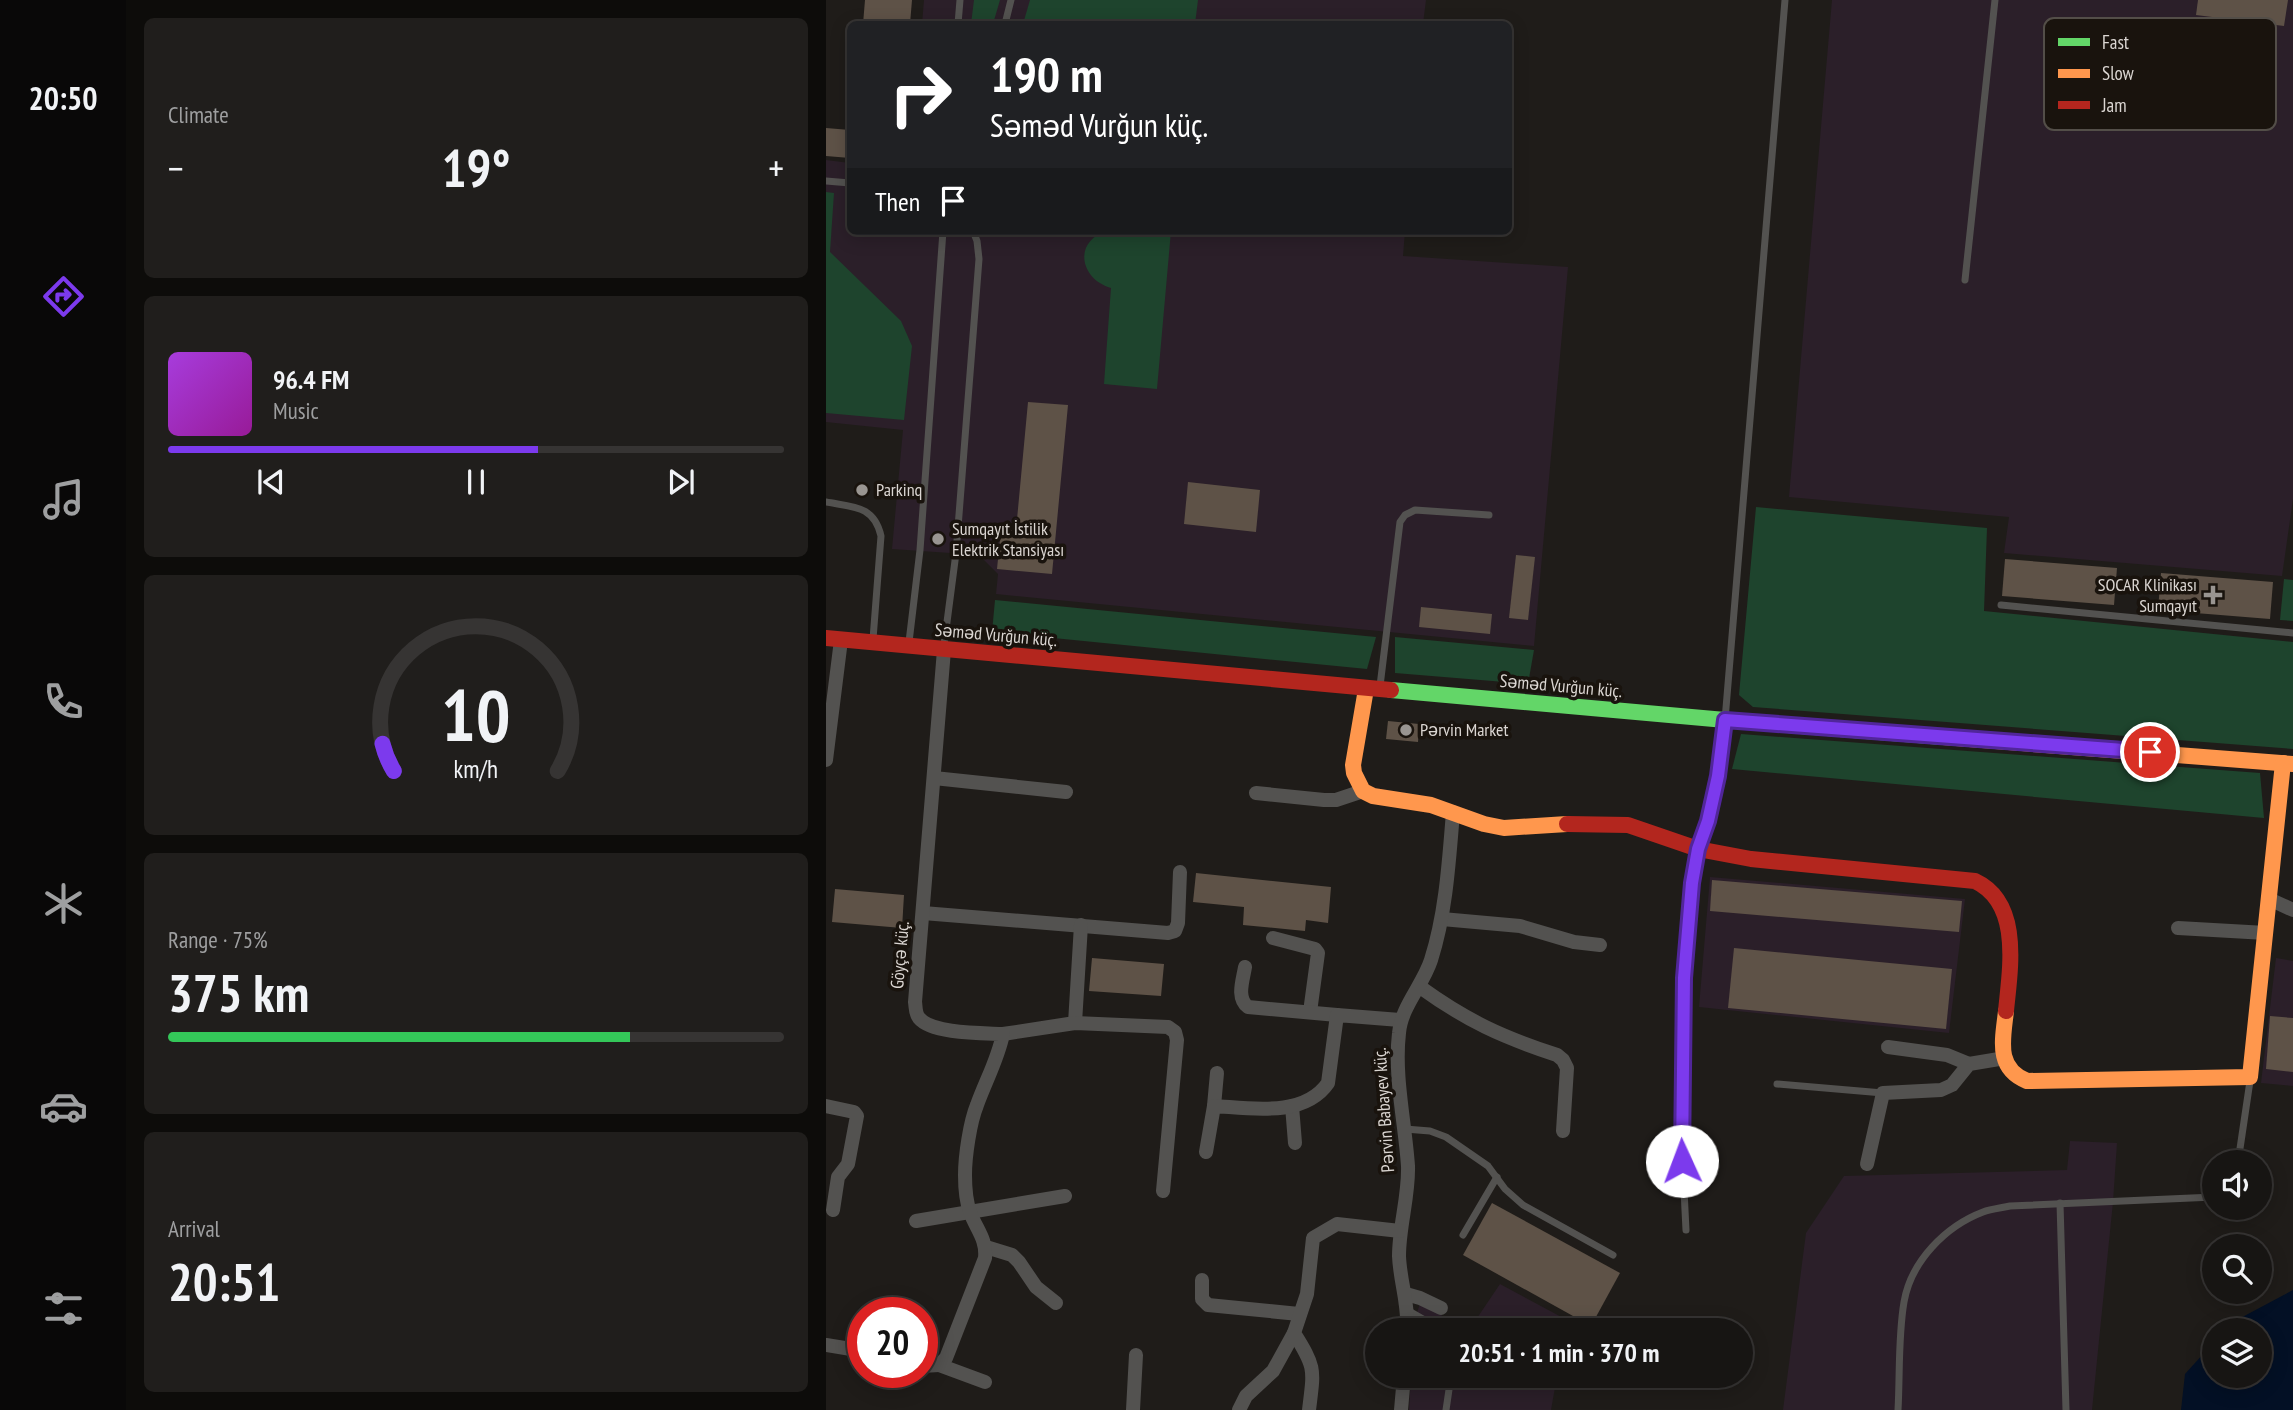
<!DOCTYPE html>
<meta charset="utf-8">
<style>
:root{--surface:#171513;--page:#201e1c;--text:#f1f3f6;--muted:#9e9fa0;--line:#363433;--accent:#7c3aed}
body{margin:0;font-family:"PT Sans Narrow",sans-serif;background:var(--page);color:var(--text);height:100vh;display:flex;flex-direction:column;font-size:26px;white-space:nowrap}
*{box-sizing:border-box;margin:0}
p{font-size:23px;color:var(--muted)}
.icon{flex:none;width:38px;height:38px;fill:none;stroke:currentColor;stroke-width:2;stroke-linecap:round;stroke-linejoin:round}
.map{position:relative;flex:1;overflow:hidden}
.side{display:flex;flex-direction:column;gap:18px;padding:18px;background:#0d0c0a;width:700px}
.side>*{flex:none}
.hud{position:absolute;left:21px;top:21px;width:665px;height:214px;border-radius:10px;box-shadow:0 4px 18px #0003,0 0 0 2px var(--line);background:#202124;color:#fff;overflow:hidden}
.buttons{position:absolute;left:1376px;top:1150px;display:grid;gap:14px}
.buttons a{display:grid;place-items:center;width:70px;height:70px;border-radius:50%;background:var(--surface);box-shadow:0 4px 18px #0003,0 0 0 2px var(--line);font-size:35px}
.speed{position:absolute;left:21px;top:1297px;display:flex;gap:14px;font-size:35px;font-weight:700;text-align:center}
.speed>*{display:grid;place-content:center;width:91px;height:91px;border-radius:50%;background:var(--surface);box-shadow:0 4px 18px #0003,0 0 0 2px var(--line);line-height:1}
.speed .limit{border:10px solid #d22;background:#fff;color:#111}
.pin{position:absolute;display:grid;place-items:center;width:60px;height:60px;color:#fff;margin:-30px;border:4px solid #fff;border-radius:50%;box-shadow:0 2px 7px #0007}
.me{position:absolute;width:77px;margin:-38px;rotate:358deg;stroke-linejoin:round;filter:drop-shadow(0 0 5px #0008)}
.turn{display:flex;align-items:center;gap:24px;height:147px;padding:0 28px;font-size:32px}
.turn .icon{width:91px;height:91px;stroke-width:2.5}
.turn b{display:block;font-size:49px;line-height:60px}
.then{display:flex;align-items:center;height:66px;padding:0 28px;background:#0003;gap:14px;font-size:26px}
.big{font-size:52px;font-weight:800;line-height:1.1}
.side .widget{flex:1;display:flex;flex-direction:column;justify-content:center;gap:10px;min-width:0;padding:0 24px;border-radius:10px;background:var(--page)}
.side .dial{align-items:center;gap:0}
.dial svg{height:182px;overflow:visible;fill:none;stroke:var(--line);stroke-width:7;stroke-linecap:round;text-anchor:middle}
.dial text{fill:var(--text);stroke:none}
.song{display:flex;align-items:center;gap:21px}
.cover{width:84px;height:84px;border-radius:10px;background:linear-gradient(135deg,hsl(280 70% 55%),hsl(300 70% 35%))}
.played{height:7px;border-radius:4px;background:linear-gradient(90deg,var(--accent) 60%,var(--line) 60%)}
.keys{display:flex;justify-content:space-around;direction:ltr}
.heat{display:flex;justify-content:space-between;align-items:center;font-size:38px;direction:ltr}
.charge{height:10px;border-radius:5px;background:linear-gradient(90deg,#34c759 75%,var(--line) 0)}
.trip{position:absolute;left:539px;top:1318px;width:388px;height:70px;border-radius:35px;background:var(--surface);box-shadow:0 4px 18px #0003,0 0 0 2px var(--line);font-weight:800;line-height:70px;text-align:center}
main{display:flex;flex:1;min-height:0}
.menu{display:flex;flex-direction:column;width:126px;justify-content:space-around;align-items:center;background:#090808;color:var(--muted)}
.menu .icon{width:49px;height:49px}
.menu .active{color:var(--accent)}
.menu b{font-size:32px;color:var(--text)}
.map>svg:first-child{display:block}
</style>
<main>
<nav class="menu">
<b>20:50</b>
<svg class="icon active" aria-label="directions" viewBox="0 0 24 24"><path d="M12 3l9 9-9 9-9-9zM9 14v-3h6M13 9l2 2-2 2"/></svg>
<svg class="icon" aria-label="music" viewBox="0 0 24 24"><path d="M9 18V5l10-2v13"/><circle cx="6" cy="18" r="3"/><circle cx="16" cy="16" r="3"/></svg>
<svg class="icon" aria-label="phone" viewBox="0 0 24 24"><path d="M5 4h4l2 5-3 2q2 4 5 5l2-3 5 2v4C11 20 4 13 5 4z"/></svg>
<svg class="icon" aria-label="climate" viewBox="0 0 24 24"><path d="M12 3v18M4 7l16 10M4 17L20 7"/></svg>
<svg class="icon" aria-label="car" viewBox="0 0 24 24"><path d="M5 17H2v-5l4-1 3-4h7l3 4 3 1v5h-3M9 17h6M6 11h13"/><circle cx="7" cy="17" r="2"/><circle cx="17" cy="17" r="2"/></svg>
<svg class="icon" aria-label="filters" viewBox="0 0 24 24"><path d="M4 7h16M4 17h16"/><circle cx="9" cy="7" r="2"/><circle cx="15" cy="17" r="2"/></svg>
</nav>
<section class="side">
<div class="widget"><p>Climate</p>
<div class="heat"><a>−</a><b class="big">19°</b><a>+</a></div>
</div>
<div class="widget">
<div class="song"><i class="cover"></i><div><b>96.4 FM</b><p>Music</p></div></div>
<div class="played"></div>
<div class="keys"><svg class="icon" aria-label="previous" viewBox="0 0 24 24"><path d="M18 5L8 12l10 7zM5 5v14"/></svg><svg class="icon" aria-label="pause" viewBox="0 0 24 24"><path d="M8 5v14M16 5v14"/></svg><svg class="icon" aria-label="next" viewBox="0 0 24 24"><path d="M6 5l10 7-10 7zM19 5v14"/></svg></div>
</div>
<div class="widget dial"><svg viewBox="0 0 100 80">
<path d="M14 69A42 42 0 1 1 86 69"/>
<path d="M14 69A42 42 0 0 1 9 57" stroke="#7c3aed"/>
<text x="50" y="56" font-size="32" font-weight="700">10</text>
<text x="50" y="72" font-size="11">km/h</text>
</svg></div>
<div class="widget"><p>Range · 75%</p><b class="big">375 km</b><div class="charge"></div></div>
<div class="widget"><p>Arrival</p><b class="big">20:51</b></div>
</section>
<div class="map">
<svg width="1467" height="1410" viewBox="0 0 1467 1410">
<rect width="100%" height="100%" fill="#1f1c19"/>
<!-- industrial -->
<g fill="#2b1f29">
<path d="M98,0H600L597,24H96Z"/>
<path d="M1006,0H1467V499L1456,576L1178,553L1183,517L963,497Z"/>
<path d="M0,160L24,163V231H579L577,256L742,267L708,646L170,594L172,574L153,555L66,549L77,430L0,422Z"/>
<path d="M884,877L1139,899L1123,1033L873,1007Z"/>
<path d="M1450,958L1467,961V1086L1435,1083Z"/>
<path d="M1244,1141L1291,1143L1287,1202L1266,1410H957L980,1233L1018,1176L1241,1170Z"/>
<path d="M674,1284L741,1320L739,1330H587L588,1321L594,1304L643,1330Z"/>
<path d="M585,1376H731L725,1410H583Z"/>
</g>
<!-- green -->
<g fill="#1e442d">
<path d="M148,0H174L167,24H145Z"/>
<path d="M204,0H372L369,24H197Z"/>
<path d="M0,192L8,193L4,252L75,321L86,346L78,420L0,413Z"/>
<path d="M282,231H345L331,389L278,384L285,288C253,279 247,240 282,231Z"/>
<path d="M930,507L1161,528L1158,611L1467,642V749L927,707L913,695Z"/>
<path d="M1458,579L1467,580V621L1454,620Z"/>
<path d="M169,600L550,637L541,669L166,632Z"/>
<path d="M569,637L708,650L702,684L569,673Z"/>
<path d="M915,734L1434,773L1438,818L906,769Z"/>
</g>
<!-- water -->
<path fill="#031025" d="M1467,1290V1410H1355L1359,1374L1388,1342V1376H1433V1330H1399L1405,1323Z"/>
<!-- building -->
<g fill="#5e5247">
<path d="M39,0H86L84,24H37Z"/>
<path d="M1372,0H1462L1458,26L1370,15Z"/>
<path d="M0,128L24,130V158L0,156Z"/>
<path d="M202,402L242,405L226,574L171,569L175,529L190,530Z"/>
<path d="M362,482L434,490L430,532L358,524Z"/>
<path d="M690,555L709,557L702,620L683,618Z"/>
<path d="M1179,559L1291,568L1288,605L1176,596Z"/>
<path d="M1335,573L1447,582L1444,619L1332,610Z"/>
<path d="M595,607L666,614L664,634L593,627Z"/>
<path d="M562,721L593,724L592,742L560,739Z"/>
<path d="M370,873L505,887L502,923L480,920L479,931L417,925L418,907L367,902Z"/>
<path d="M886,880L1136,901L1133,932L884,911Z"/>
<path d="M9,889L78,895L76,928L6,922Z"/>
<path d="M908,948L1126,969L1120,1029L902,1008Z"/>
<path d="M266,958L338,964L335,996L263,991Z"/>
<path d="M1444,1016L1467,1018V1072L1440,1069Z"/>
<path d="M666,1203L794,1273L765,1326L637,1255Z"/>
</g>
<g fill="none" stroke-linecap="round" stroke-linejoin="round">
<!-- lane -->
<g stroke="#535250" stroke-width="7">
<path d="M132,24L134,0"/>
<path d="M179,24L185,0"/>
<path d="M0,181L24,183"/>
<path d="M1139,280L1169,0"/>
<path d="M0,502C26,507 48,505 55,536L47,639"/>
<path d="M1175,605L1467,633"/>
<path d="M83,642L94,550L117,231"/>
<path d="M118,645L130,553L153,259L151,241L147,231"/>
<path d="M554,686L574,522L579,515L589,510L663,515"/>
<path d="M951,1084L1057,1093"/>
<path d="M579,1129L604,1131L620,1137L662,1166L679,1189L697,1205L787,1255"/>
<path d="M1412,1162L1424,1081"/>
<path d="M1234,1203L1240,1410"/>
<path d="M860,1230C854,1115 851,997 867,882C870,860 876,841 882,820C891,787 895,754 899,720L959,0"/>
<path d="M637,1235L671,1177"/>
<path d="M583,1311L616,1330"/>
<path d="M620,1410L625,1376"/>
<path d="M1072,1410C1074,1375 1072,1337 1078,1302C1085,1261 1120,1226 1157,1212C1165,1209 1175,1208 1184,1206L1388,1197"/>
</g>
<!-- street -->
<g stroke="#535250" stroke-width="14">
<path d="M0,760L15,640"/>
<path d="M108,778L240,792"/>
<path d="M430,793L498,800H510L537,791"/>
<path d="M1443,899L1467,910"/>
<path d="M97,913L342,933L349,931L352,923L354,872"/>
<path d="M616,919L694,926L748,942L774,945"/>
<path d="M1352,928L1440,933"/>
<path d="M447,938L489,949L492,953L484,1012"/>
<path d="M419,967C417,980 410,998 422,1007L511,1015"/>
<path d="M594,987C641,1021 676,1037 731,1055L737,1060L741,1068L737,1131"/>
<path d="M249,1023L255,925"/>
<path d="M177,1034L249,1023L342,1027L349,1032L351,1040L337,1191"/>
<path d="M1062,1047L1121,1055L1143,1064"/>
<path d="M0,1106L28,1112L31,1116L22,1164L12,1177L7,1210"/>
<path d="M388,1106L391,1073"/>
<path d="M466,1106L469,1143"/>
<path d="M380,1152L388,1106C424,1108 478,1118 502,1083L511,1015L574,1020"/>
<path d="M1041,1164L1057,1093L1115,1090L1126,1085L1143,1064L1179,1058"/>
<path d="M90,1221L239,1196"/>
<path d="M160,1247L186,1255L193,1262L210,1287L230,1303"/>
<path d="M376,1280V1299L382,1305L473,1314"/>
<path d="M580,1294L594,1298L615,1308"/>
<path d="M581,1330C583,1304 574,1282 573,1256C573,1226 583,1196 582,1166C579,1122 568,1076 573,1033C575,1007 597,985 605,960C620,913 623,861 627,812"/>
<path d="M0,1345L37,1351"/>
<path d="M113,1365L159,1382"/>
<path d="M96,1366L113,1365L120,1358L159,1258C161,1239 150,1229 144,1212C140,1201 139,1186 139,1175C139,1156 144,1122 151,1105C160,1080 172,1059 177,1034C157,1033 106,1034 93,1018C89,1013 90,1008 89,1002L118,650"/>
<path d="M307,1410L310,1355"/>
<path d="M413,1410L420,1396L447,1371L468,1333"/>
<path d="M483,1410C488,1369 490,1368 468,1333L481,1294L487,1238L511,1224L574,1231"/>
<path d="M575,1410L578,1376"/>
</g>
<!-- fast -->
<path stroke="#63d668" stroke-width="16" d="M565,690L899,720L1117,737"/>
<!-- slow -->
<g stroke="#ff974d" stroke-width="16">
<path d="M540,689L527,765L528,773L537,791L547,796L605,805L658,824L678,828L741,824"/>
<path d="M1117,737L1467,764"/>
<path d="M1180,1011C1177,1039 1169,1068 1201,1081L1424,1077L1457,763"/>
</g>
<!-- jam -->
<g stroke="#b3261e" stroke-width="16">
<path d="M0,638L565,690"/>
<path d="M741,824L802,825L872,849L925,859L1149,881C1196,903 1184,969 1180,1011"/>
</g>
</g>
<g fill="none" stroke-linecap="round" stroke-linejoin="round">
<!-- route casing -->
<g stroke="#51269a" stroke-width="18">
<path id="route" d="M856,1161L858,978L866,883L872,849L882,821L892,776L899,720L1324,752"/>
</g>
<!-- route -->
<use href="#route" stroke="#7c3aed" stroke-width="12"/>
</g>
<!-- markers -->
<g fill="#999591" stroke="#19130d" stroke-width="2.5">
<circle cx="36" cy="490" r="7"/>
<circle cx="112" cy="539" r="7"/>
<path d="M1383.5 584.5h7v7h7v7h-7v7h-7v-7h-7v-7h7z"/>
<circle cx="580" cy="730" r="7"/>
</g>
<g text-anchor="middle" stroke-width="7" stroke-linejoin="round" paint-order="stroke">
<!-- poi labels -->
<g font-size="18" fill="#dbd6d2" stroke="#19130d" text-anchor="start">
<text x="50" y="496">Parkinq</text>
<text x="126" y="535">Sumqayıt İstilik<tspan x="126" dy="21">Elektrik Stansiyası</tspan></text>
<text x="1371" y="591" text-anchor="end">SOCAR Klinikası<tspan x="1371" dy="21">Sumqayıt</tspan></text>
<text x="594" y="736">Pərvin Market</text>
</g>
<!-- street labels -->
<g font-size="18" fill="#dbd6d2" stroke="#19130d">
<text transform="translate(170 635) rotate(5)" y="6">Səməd Vurğun küç.</text>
<text transform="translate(735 686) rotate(5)" y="6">Səməd Vurğun küç.</text>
<text transform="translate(74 955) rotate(-85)" y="6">Göyçə küç.</text>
<text transform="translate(558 1110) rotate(-94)" y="6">Pərvin Babayev küç.</text>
</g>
</g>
<!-- legend -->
<rect x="1218" y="18" width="232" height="112" rx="10" fill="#19130d" stroke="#534e48" stroke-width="2"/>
<rect x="1232" y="38" width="32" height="8" fill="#63d668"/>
<rect x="1232" y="69" width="32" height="9" fill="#ff974d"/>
<rect x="1232" y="101" width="32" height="8" fill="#b3261e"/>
<g font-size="19" fill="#dbd6d2">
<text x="1276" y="49">Fast</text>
<text x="1276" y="80">Slow</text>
<text x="1276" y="112">Jam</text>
</g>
</svg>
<div class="buttons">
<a><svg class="icon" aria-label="sound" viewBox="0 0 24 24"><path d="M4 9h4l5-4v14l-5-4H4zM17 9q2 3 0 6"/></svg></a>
<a><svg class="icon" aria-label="search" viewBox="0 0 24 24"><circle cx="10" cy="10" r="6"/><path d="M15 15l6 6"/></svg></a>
<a><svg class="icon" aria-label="layers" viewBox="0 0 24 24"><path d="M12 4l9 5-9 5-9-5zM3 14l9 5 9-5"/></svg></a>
</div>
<div class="speed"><div class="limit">20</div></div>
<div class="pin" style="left:1324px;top:752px;background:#d93025"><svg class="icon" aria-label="arrive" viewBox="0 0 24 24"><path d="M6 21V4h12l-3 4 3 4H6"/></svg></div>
<svg class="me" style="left:856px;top:1161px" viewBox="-20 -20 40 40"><circle r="19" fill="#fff"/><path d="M0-13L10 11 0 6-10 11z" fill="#7c3aed"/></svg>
<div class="trip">20:51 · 1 min · 370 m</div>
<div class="hud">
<div class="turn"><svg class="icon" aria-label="right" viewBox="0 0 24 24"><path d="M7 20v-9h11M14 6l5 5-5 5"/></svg><div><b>190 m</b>Səməd Vurğun küç.</div></div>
<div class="then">Then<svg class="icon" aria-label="arrive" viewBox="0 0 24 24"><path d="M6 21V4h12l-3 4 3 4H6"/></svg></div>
</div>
</div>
</main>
